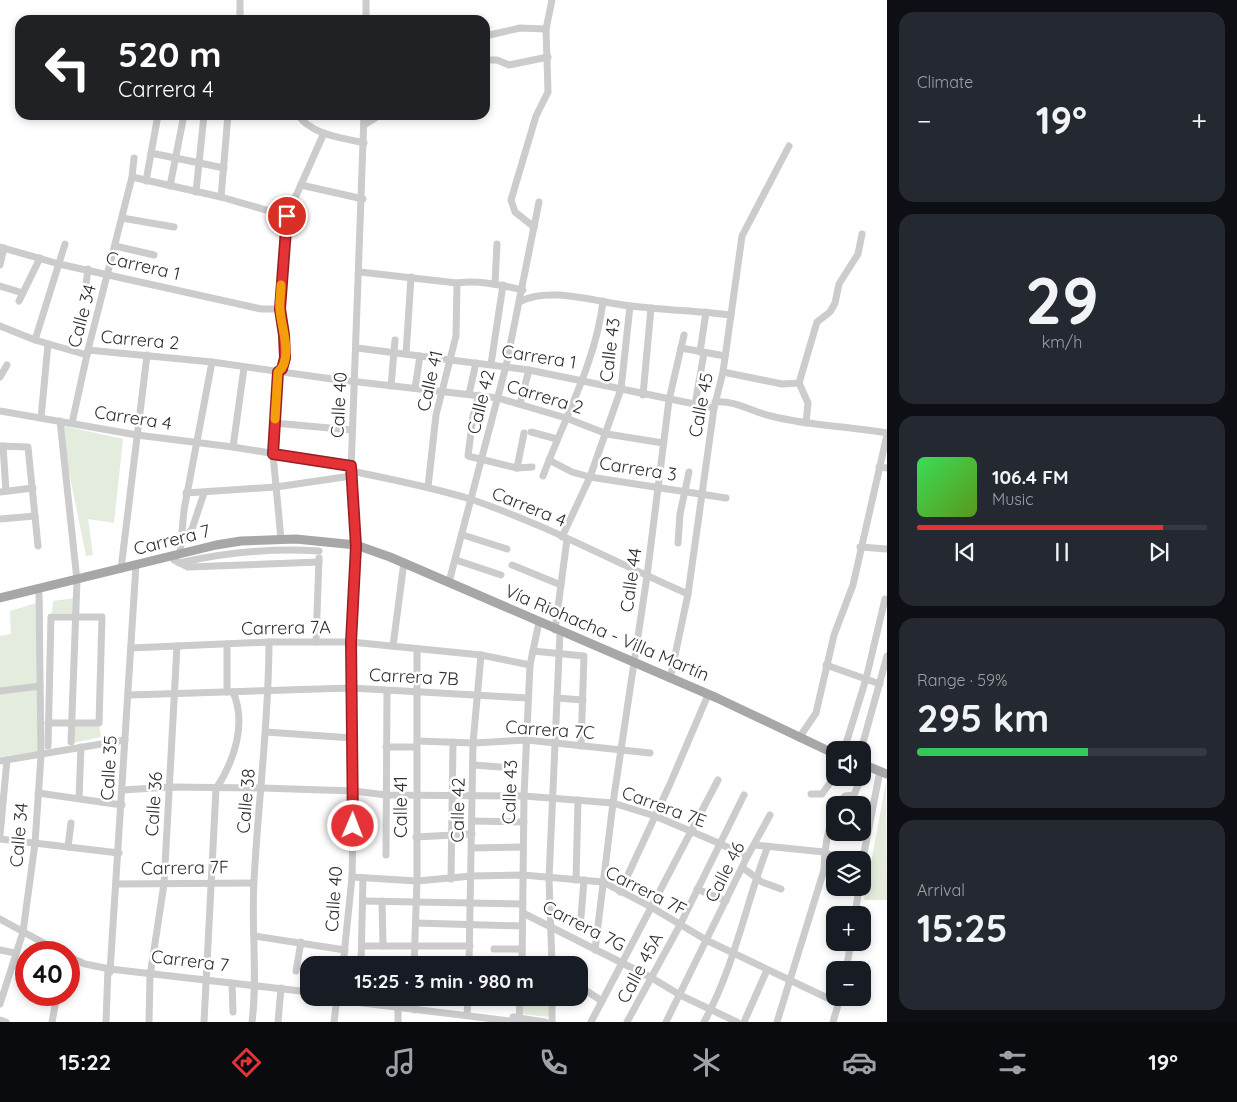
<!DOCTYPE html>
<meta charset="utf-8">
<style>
:root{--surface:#171b24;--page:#242831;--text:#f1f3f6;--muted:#9ea1a6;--line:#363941;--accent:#e53236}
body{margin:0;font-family:Quicksand,sans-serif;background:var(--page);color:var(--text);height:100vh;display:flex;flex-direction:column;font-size:19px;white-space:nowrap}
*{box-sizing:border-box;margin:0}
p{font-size:16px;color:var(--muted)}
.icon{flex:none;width:28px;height:28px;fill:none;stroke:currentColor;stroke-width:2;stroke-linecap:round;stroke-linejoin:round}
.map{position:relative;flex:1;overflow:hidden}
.panel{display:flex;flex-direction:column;gap:12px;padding:12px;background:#0d0f14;width:350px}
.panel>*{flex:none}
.guide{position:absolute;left:15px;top:15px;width:475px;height:105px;border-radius:15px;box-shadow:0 2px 8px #0003;background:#202124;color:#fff;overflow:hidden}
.fabs{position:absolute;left:826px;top:741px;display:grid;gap:10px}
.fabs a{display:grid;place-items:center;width:45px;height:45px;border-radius:10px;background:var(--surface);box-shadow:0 2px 8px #0003;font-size:25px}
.speed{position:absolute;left:15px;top:941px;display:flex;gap:10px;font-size:25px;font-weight:700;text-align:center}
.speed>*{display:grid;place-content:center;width:65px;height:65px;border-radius:50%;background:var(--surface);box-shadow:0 2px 8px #0003;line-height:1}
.speed .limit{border:8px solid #d22;background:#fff;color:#111}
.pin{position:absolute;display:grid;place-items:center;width:42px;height:42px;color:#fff;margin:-21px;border:2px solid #fff;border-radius:50%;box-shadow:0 1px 5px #0007}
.me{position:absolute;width:55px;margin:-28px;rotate:1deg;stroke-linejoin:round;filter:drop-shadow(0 0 4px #0008)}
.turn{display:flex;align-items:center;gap:18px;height:105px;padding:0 20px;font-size:22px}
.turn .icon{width:65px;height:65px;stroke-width:2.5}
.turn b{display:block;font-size:35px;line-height:42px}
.big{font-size:38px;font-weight:800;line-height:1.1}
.panel .widget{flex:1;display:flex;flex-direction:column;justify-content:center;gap:8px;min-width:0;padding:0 18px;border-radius:15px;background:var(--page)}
.panel .dial{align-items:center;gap:0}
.dial b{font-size:65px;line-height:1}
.song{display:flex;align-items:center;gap:15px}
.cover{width:60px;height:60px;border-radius:8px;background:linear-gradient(135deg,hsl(130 70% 55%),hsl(90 70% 35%))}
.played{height:5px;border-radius:2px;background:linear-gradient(90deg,var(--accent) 85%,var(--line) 85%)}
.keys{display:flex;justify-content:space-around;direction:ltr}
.heat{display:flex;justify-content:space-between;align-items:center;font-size:28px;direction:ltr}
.charge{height:8px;border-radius:4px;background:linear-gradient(90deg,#34c759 59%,var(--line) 0)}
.trip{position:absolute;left:300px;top:956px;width:288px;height:50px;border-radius:15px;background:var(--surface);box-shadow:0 2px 8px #0003;font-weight:800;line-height:50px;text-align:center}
.tab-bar{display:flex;height:80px;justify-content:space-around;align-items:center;background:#090b0e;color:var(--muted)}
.tab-bar .icon{width:35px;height:35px}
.tab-bar .on{color:var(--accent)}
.tab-bar b{font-size:22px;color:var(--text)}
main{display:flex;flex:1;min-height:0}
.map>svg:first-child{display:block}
</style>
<main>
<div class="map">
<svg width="887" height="1022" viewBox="0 0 887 1022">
<rect width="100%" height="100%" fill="#fff"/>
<!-- green -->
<g fill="#e4ecdd">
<path d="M64,426L123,439L114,523L88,519L93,555L86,556L65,452Z"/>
<path d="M75,598V613H52L53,601Z"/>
<path d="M43,601L42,751L0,757V636L11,634L10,611Z"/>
<path d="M73,725H99L101,737L73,743Z"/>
<path d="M886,782L887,900H864Z"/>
<path d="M522,998H549V1017L522,1014Z"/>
</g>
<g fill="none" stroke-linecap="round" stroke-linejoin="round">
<!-- minor -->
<g stroke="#ccc" stroke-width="7">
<path d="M366,0V20"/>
<path d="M240,20V0"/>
<path d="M485,36L520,28L546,29"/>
<path d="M485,60H497L509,65L548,57"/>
<path d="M298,115C312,135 340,137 364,143"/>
<path d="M364,125L380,115"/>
<path d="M151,153L224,168"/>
<path d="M132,177L221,197L287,216"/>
<path d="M146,181L158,115"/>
<path d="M301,185L363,199"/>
<path d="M170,186L184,115"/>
<path d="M196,192L204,115"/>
<path d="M221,197L228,115"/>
<path d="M122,218L174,227"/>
<path d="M534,227L515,212L511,200L536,116L548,92L546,29L552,0"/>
<path d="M115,246L154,255"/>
<path d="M0,247L59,264L261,309H279"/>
<path d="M0,265L4,248"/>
<path d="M360,272L457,283C480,280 500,285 523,290"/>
<path d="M495,283L497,244"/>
<path d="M0,286L23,293"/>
<path d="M84,299L88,269"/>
<path d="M19,301L40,258"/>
<path d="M521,301C551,286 599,303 631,306C664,310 697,311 731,315"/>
<path d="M0,326L35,340L87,355"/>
<path d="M35,340L65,244"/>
<path d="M357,348L529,370L714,408"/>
<path d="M681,348L725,356"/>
<path d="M88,350L212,362L332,379L498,398L566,418L607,434L663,443"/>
<path d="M700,352L706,312"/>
<path d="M406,354L411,277"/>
<path d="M491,364L503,285"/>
<path d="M723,372L782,384L799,383L817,322L830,312L835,303L839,284L858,254L862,234"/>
<path d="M0,377L7,365"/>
<path d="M799,383L808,403L806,423"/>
<path d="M391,386L395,340"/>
<path d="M415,388L420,356"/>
<path d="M469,394L476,363"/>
<path d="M479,395L473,416L468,456L517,468L532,467"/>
<path d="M643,395L651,308"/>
<path d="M715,402C736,400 752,412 771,416C809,426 849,426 887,433"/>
<path d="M520,404L529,370"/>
<path d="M695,404L704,353"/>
<path d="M0,411L137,435L233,447L351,466"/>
<path d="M41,418L48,344"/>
<path d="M60,421L77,580L71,742"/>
<path d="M72,423L88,350L132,177L134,158"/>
<path d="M274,423L352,430"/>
<path d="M531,432L557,439"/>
<path d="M0,446L28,447L38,546"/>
<path d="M3,446L6,491"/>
<path d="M233,447L244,368"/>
<path d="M549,460L572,472L590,477L726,498"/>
<path d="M879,467L887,468"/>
<path d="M517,468L524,433"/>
<path d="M351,471C391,479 431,487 470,499C545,524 616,563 688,594"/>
<path d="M543,476C564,419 596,362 603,301"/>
<path d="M428,487L436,415L456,336L457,283"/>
<path d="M0,492L33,488"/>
<path d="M186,493L276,487L351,476"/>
<path d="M0,519L35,516"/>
<path d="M463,535L507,549"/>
<path d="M562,537L590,477L621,389L630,306"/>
<path d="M281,539L273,454L278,372L283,369L285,358V335L279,309L287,216L324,133"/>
<path d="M181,543L192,529L204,493"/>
<path d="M678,543L680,514L689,472"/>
<path d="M860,547L887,549"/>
<path d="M180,554L184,510L212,362"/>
<path d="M174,560L188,567L319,562"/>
<path d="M456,560L501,575"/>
<path d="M179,563C227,552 270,548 319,551"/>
<path d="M512,565L561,585"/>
<path d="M121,569L147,355"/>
<path d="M449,582L506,366L539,202"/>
<path d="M555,630L567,539"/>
<path d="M316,642L319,558"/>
<path d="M393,646L404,562"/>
<path d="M131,648L269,642H351L481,655L530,665"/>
<path d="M533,651L584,656L581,746"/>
<path d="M826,665L880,684"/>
<path d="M670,679L688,594L714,408L723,372L742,236L789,146"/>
<path d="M0,691L40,686"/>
<path d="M227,692V644"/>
<path d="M129,695L351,688L528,698"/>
<path d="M557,698L583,700"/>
<path d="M48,723H99L102,617H51L48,746"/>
<path d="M266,732L352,738"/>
<path d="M799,738L816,713L834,635L853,585L887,435"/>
<path d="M417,741L473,743L527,740L650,753"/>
<path d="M386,747H416"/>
<path d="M844,750L866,679L885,599"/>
<path d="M861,750L887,656"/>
<path d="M0,761L125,740"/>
<path d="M474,765L500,767"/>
<path d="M123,790L170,787L262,788L354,791L386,795L524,796L613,803L655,816L721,844L747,857"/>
<path d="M38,793L122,805"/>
<path d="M811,794H822L835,776"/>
<path d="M79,798L81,747"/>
<path d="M838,805L845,796L854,795L861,778"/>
<path d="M473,821L524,822"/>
<path d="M0,835L7,760"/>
<path d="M416,837L472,834"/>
<path d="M0,839L119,853"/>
<path d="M755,845L824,852L840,860"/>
<path d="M68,847L71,823"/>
<path d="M472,848L523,847"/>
<path d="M386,855L387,691"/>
<path d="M862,863L880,771"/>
<path d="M743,868L762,882L781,889"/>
<path d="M352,877L417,881L472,876L523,875L603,882L651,907L708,941L838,1003"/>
<path d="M451,879L453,742"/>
<path d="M576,880L578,800"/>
<path d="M117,884L253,883"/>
<path d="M697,889L726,901"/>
<path d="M620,892L670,784L708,695"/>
<path d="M363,901L523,904"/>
<path d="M382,901L383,946"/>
<path d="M523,913L652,978L680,995L737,1022"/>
<path d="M855,915L859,888"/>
<path d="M581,917L584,880"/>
<path d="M0,919L60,952"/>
<path d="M416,923L522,926"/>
<path d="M254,936L345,950"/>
<path d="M362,946H470"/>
<path d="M494,949H522"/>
<path d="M0,950L15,953"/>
<path d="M595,950L613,803L647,576L669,400L684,335"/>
<path d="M69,957L85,964L110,969L309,992"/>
<path d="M343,965L352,877L354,791L351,642L356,545L351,471L364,115"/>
<path d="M361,965L363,878"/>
<path d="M414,965L417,881V649"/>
<path d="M469,965L473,743L481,655"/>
<path d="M522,965L524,796L530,665L539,622"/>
<path d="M552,965L549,879L560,632"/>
<path d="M846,970L851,942"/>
<path d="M296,971L301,942"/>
<path d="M110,972L136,565"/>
<path d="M232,983L233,1012"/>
<path d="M579,986L602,1001"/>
<path d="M322,998L518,1022"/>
<path d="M414,998L415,1010"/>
<path d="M0,1004L23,932L35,843L41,756L39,594"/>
<path d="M467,1015L468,998"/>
<path d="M513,1017L545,1022"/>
<path d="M0,1020L6,1022"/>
<path d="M52,1022L57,995"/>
<path d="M106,1022L108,968"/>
<path d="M149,1022L150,976L164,884L177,646"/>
<path d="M204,1022L216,789C234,761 247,724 233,692"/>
<path d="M252,1022C258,975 251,928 254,881C258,801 269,722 269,642"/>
<path d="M278,1022L281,988"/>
<path d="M334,1022L337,998"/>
<path d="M398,1022V1005"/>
<path d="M519,1022L520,998"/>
<path d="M552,1022V998"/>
<path d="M591,1022L718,780"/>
<path d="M627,1022L680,925L744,795"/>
<path d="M666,1022L747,857L770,815"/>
<path d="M704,1022C735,966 745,905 768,846"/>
<path d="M744,1022L767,970"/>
<path d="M777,1022L824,870C824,849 827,831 835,812"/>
<path d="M833,1022L840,998"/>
</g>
<!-- major -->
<g stroke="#a7a7a7" stroke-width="9">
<path d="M0,598L216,545L241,541L296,539L356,545L390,557L717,698L835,754"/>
<path d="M862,764L887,774"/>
</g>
</g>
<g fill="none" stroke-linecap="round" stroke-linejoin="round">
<!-- route casing -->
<g stroke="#952023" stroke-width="12">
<path id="route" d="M287,216L280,309L284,335L285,358L282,369L278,372L273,454L351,466L356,546L351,642L353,826"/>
</g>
<!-- route -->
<use href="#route" stroke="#e53236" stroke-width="9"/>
<!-- slow -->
<path stroke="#f59e0b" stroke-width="9" d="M275,419L278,372C294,359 281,327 280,310C279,302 281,293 281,285"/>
</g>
<g text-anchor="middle" stroke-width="5" stroke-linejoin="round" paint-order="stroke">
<!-- street labels -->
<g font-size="18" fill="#2f2f2f" stroke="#fff">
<text transform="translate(143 266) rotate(13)" y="6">Carrera 1</text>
<text transform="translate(82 316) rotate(-75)" y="6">Calle 34</text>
<text transform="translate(140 340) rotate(5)" y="6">Carrera 2</text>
<text transform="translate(610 350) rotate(-83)" y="6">Calle 43</text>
<text transform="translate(539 357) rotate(9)" y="6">Carrera 1</text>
<text transform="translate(430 381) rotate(-77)" y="6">Calle 41</text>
<text transform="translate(545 397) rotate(17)" y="6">Carrera 2</text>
<text transform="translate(481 402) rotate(-76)" y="6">Calle 42</text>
<text transform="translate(339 405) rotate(-87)" y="6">Calle 40</text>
<text transform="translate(701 405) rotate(-79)" y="6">Calle 45</text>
<text transform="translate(133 418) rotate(9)" y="6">Carrera 4</text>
<text transform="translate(638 469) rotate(9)" y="6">Carrera 3</text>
<text transform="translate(529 507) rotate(22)" y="6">Carrera 4</text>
<text transform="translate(172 540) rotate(-14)" y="6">Carrera 7</text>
<text transform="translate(631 580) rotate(-82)" y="6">Calle 44</text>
<text transform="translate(286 628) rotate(-1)" y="6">Carrera 7A</text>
<text transform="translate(607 633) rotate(23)" y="6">Vía Riohacha - Villa Martín</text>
<text transform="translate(414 677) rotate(3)" y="6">Carrera 7B</text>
<text transform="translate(550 730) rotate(4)" y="6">Carrera 7C</text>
<text transform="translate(109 768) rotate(-87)" y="6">Calle 35</text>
<text transform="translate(510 792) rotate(-88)" y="6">Calle 43</text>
<text transform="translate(246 801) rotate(-85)" y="6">Calle 38</text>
<text transform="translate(154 804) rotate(-86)" y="6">Calle 36</text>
<text transform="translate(401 807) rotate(-90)" y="6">Calle 41</text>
<text transform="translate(664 807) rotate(20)" y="6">Carrera 7E</text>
<text transform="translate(458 810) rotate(-89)" y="6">Calle 42</text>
<text transform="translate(19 835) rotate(-85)" y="6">Calle 34</text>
<text transform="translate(185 868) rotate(-1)" y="6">Carrera 7F</text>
<text transform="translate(725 872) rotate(-63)" y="6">Calle 46</text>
<text transform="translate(646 891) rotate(27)" y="6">Carrera 7F</text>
<text transform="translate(334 899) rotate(-86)" y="6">Calle 40</text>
<text transform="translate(584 926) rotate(27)" y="6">Carrera 7G</text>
<text transform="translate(190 961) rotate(7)" y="6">Carrera 7</text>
<text transform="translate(640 968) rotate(-62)" y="6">Calle 45A</text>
</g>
</g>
</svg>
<div class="fabs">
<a><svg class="icon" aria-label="sound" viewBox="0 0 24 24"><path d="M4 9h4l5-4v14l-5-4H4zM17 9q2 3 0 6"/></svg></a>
<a><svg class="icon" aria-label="search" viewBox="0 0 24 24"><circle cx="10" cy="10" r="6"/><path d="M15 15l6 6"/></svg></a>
<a><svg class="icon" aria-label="layers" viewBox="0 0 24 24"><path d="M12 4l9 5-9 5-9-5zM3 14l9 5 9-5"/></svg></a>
<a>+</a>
<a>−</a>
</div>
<div class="speed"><div class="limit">40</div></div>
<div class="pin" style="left:287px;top:216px;background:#d93025"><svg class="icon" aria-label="arrive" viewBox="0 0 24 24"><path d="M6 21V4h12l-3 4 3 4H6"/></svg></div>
<svg class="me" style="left:353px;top:826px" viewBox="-20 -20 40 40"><circle r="17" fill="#e53236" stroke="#fff" stroke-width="3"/><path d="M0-11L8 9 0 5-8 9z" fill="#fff"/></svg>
<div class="trip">15:25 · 3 min · 980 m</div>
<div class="guide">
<div class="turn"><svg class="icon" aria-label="left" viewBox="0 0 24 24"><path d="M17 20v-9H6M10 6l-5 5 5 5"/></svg><div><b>520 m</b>Carrera 4</div></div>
</div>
</div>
<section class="panel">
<div class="widget"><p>Climate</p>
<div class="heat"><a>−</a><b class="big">19°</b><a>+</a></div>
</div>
<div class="widget dial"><b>29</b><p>km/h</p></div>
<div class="widget">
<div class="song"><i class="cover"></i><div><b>106.4 FM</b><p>Music</p></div></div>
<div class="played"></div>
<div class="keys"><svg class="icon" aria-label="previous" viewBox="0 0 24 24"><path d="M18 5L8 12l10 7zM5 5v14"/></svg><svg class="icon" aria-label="pause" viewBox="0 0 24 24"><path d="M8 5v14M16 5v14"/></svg><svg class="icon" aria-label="next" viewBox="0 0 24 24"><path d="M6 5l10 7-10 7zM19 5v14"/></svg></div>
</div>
<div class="widget"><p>Range · 59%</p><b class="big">295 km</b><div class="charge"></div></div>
<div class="widget"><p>Arrival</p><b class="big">15:25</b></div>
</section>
</main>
<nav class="tab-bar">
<b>15:22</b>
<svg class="icon on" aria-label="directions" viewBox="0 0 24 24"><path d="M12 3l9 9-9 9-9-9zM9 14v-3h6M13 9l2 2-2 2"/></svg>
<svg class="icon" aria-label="music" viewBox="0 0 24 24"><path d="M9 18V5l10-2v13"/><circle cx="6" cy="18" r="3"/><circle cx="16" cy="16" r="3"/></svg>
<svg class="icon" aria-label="phone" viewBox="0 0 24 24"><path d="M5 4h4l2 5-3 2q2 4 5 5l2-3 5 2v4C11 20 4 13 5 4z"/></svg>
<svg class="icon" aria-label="climate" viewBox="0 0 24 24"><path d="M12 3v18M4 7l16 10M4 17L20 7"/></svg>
<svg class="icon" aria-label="car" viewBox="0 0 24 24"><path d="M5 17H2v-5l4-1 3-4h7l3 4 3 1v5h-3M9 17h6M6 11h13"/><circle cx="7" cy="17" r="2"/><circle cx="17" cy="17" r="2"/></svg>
<svg class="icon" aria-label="filters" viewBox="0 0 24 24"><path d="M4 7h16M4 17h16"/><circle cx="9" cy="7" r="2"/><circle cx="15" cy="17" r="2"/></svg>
<b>19°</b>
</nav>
